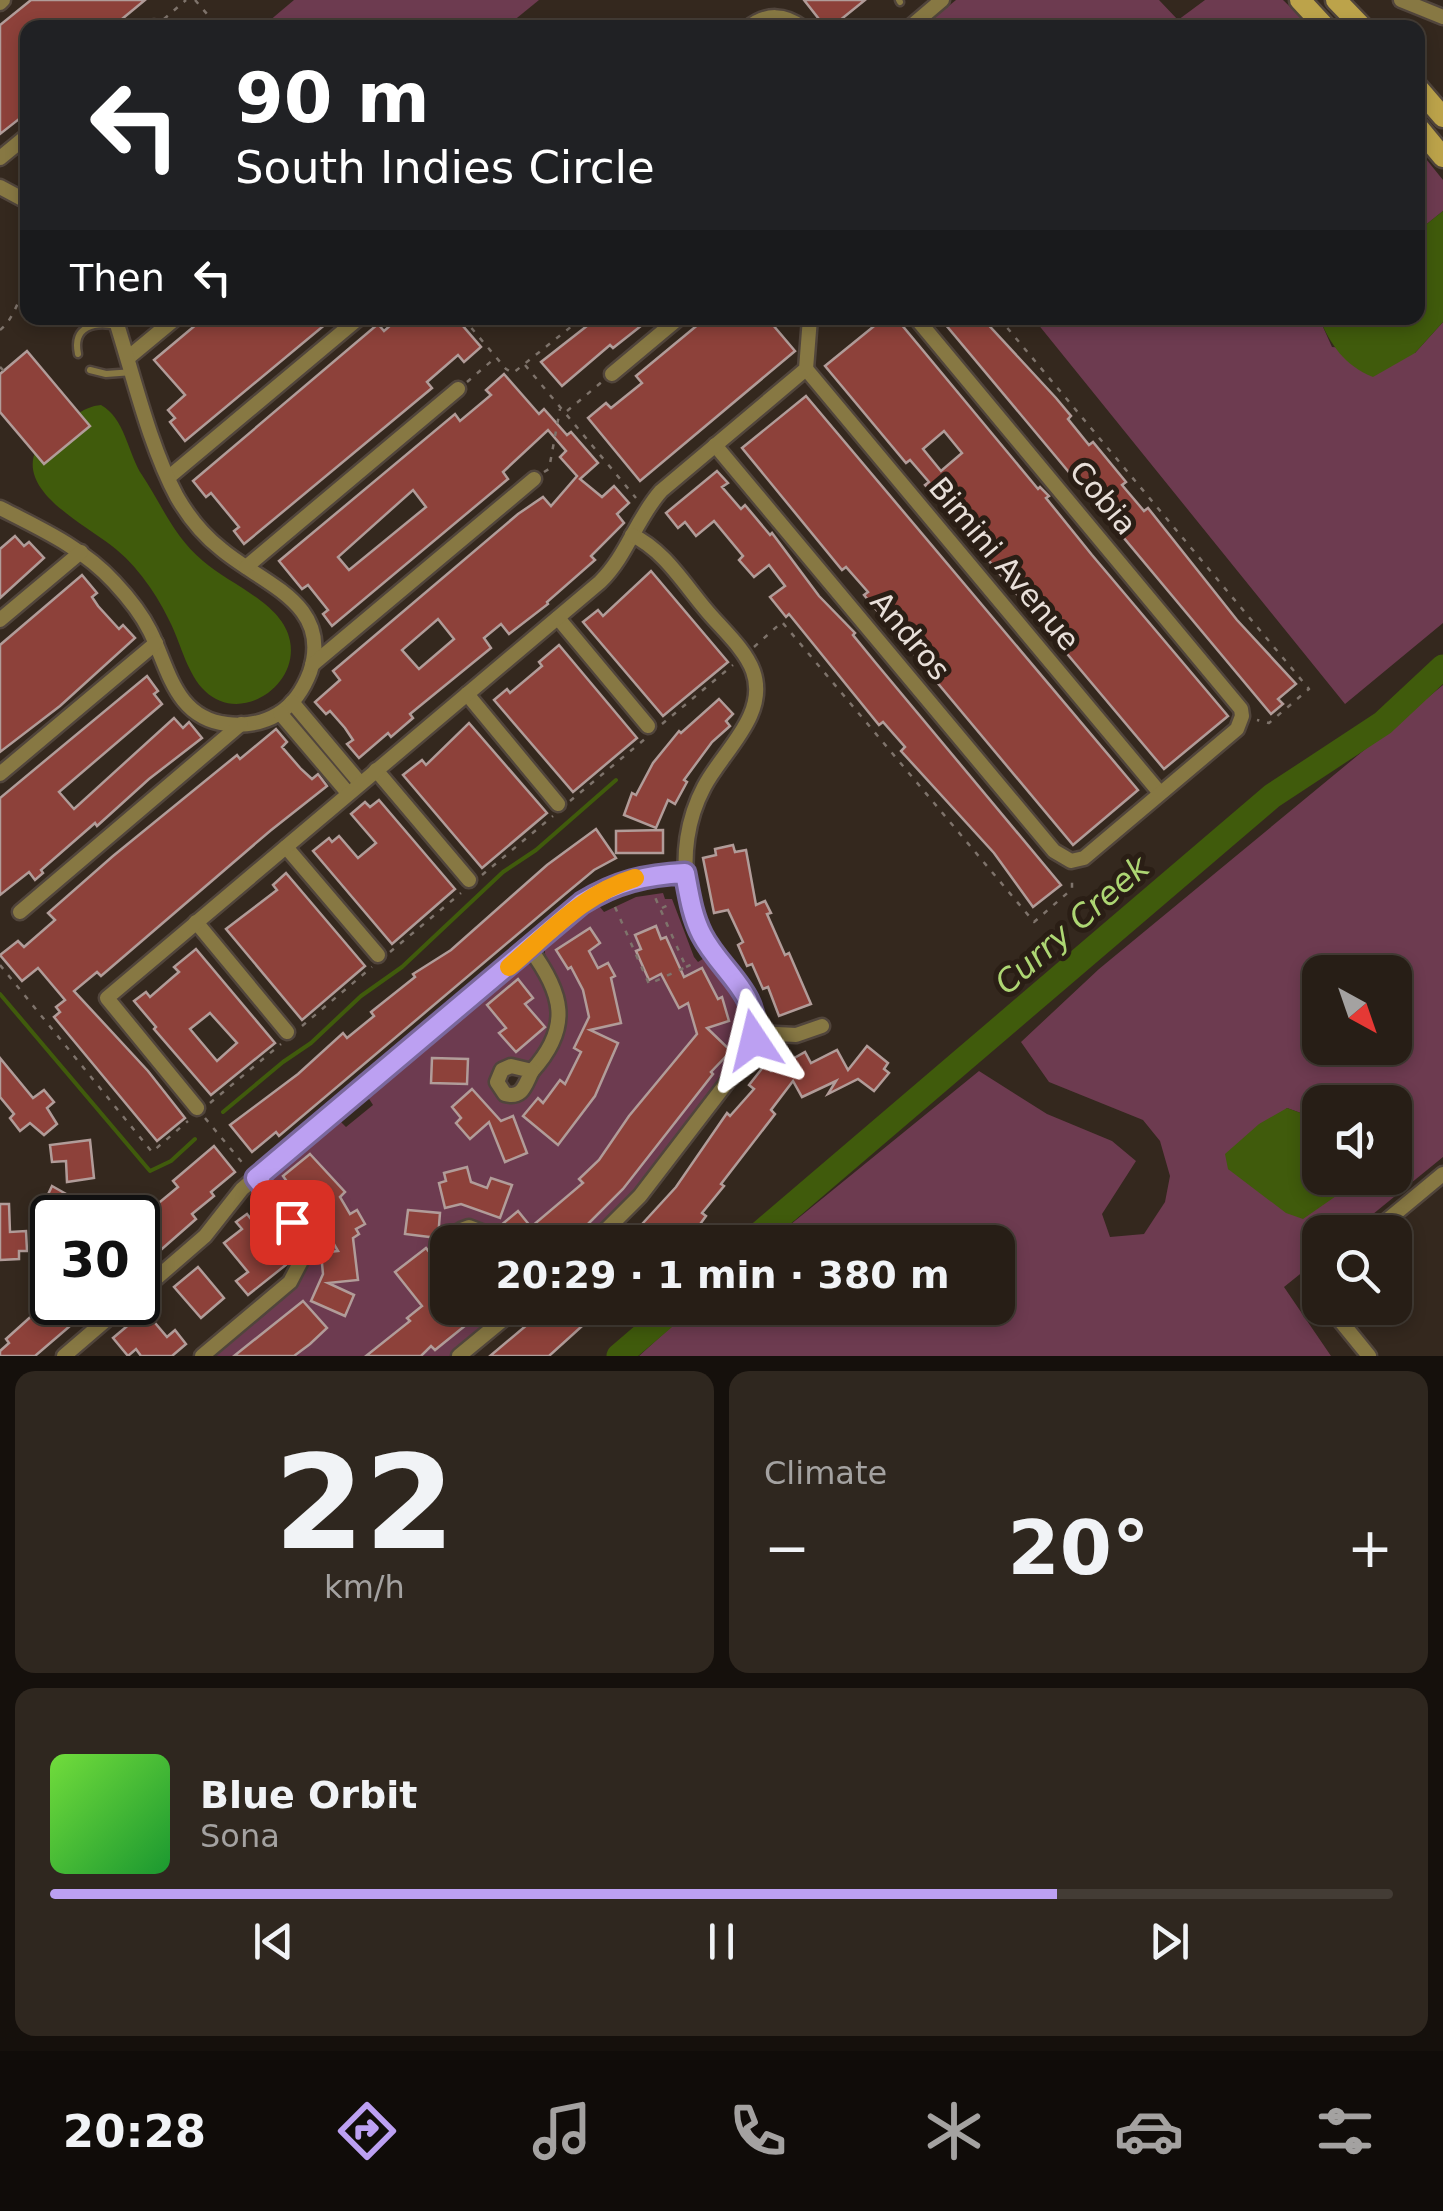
<!DOCTYPE html>
<meta charset="utf-8">
<style>
:root{--surface:#271e16;--page:#2f271f;--text:#f1f3f6;--muted:#a4a2a1;--line:#433c35;--accent:#bca0f2}
body{margin:0;font-family:"DejaVu Sans",sans-serif;background:var(--page);color:var(--text);height:100vh;display:flex;flex-direction:column;font-size:38px;white-space:nowrap}
*{box-sizing:border-box;margin:0}
p{font-size:32px;color:var(--muted)}
.icon{flex:none;width:55px;height:55px;fill:none;stroke:currentColor;stroke-width:2;stroke-linecap:round;stroke-linejoin:round}
.map{position:relative;height:1356px;overflow:hidden}
.side{display:flex;flex-direction:column;gap:15px;padding:15px;background:#15100c;flex:1}
.side>*{flex:none}
.banner{position:absolute;left:20px;top:20px;width:1405px;height:305px;border-radius:20px;box-shadow:0 5px 15px #0003,0 0 0 2px var(--line);background:#202124;color:#fff;overflow:hidden}
.needle{width:65px;rotate:140deg}
.controls{position:absolute;left:1302px;top:955px;display:grid;gap:20px}
.controls a{display:grid;place-items:center;width:110px;height:110px;border-radius:20px;background:var(--surface);box-shadow:0 5px 15px #0003,0 0 0 2px var(--line);font-size:50px}
.speed{position:absolute;left:30px;top:1195px;display:flex;gap:20px;font-size:50px;font-weight:700;text-align:center}
.speed>*{display:grid;place-content:center;width:130px;height:130px;border-radius:50%;background:var(--surface);box-shadow:0 5px 15px #0003,0 0 0 2px var(--line);line-height:1}
.speed .limit{border:5px solid #111;border-radius:15px;background:#fff;color:#111}
.pin{position:absolute;display:grid;place-items:center;width:85px;height:85px;color:#fff;margin:-42px;border-radius:20px;box-shadow:0 5px 15px #0006}
.me{position:absolute;width:110px;margin:-55px;rotate:350deg;stroke-linejoin:round;filter:drop-shadow(0 0 8px #0008)}
.turn{display:flex;align-items:center;gap:35px;height:210px;padding:0 50px;font-size:45px}
.turn .icon{width:130px;height:130px;stroke-width:2.5}
.turn b{display:block;font-size:70px;line-height:85px}
.then{display:flex;align-items:center;height:95px;padding:0 50px;background:#0003;gap:20px;font-size:38px}
.big{font-size:75px;font-weight:600;line-height:1.1}
.side .card{flex:1;display:flex;flex-direction:column;justify-content:center;gap:15px;min-width:0;padding:0 35px;border-radius:20px;background:var(--page)}
.side .dial{align-items:center;gap:0}
.dial b{font-size:130px;line-height:1}
.song{display:flex;align-items:center;gap:30px}
.cover{width:120px;height:120px;border-radius:15px;background:linear-gradient(135deg,hsl(100 70% 55%),hsl(130 70% 35%))}
.played{height:10px;border-radius:5px;background:linear-gradient(90deg,var(--accent) 75%,var(--line) 75%)}
.keys{display:flex;justify-content:space-around;direction:ltr}
.heat{display:flex;justify-content:space-between;align-items:center;font-size:55px;direction:ltr}
.side .tiles{flex:1;display:grid;gap:15px;grid-template-columns:1fr 1fr}
.card:last-child{grid-column:span 2}
.trip{position:absolute;left:430px;top:1225px;width:585px;height:100px;border-radius:20px;background:var(--surface);box-shadow:0 5px 15px #0003,0 0 0 2px var(--line);font-weight:600;line-height:100px;text-align:center}
.menu{display:flex;height:160px;justify-content:space-around;align-items:center;background:#100c09;color:var(--muted)}
.menu .icon{width:70px;height:70px}
.menu .on{color:var(--accent)}
.menu b{font-size:45px;color:var(--text)}
.map>svg:first-child{display:block}
</style>
<div class="map">
<svg width="1443" height="1356" viewBox="0 0 1443 1356">
<rect width="100%" height="100%" fill="#34281e"/>
<!-- green -->
<g fill="#6d3b50" fill-rule="evenodd">
<path d="M294,0H539L506,27H262Z"/>
<path d="M956,0H1159L1178,20L1205,0H1283L1311,27H923Z"/>
<path d="M1418,149L1443,180V211L1418,231Z"/>
<path d="M1033,318H1319L1332,347L1415,353L1443,322V623L1345,704Z"/>
<path d="M1443,685V1157L1351,1232H1320V1258L1284,1287L1331,1356H639L692,1308H998V1242H769L979,1071L1047,1114L1112,1141L1136,1161L1102,1214L1110,1237L1144,1234L1165,1202L1170,1176L1160,1141L1143,1120L1049,1082L1021,1042L1099,969ZM1320,972H1395V1048H1320ZM1320,1102H1395V1178H1362L1337,1194L1228,1169L1287,1108L1320,1120Z"/>
<path d="M663,893L665,899H672L694,957L698,962L709,955C733,988 754,1004 746,1048C695,1115 648,1187 585,1242H488L479,1225L448,1242V1308H507L450,1356H212C247,1327 328,1280 305,1228C297,1209 276,1197 271,1177L273,1173L337,1118L346,1127L373,1105L366,1094L526,963C550,969 558,1015 550,1036C546,1045 537,1055 531,1064L510,1062L498,1094L528,1089C553,1057 577,1023 559,981C553,968 543,961 545,946L596,902L604,912L636,897Z"/>
</g>
<!-- water -->
<g fill="#405b0c">
<path d="M1443,211V322L1415,353L1373,377C1344,365 1331,345 1319,318H1418V231Z"/>
<path d="M101,405C125,418 128,454 142,475C162,505 174,537 203,561C230,585 283,603 290,641C299,686 240,725 205,691C188,675 181,645 171,624C158,596 137,565 112,546C77,519 0,482 48,433C64,424 83,406 101,405Z"/>
<path d="M1287,1108L1320,1120V1178H1362L1303,1219L1286,1213L1228,1169L1225,1154L1259,1124Z"/>
</g>
<g fill="none" stroke-linecap="round" stroke-linejoin="round">
<!-- stream -->
<g stroke="#405b0c" stroke-width="4">
<path d="M0,994L150,1171L171,1161L195,1139"/>
<path d="M223,1112L283,1062L311,1043L361,996L402,967L503,872L536,850L616,780"/>
</g>
<!-- river -->
<g stroke="#405b0c" stroke-width="25">
<path d="M750,1242L1272,796L1383,723L1443,667"/>
<path d="M619,1356L675,1308"/>
</g>
</g>
<!-- building -->
<g fill="#8d413a" stroke="#b19c99" stroke-width="2.5" fill-rule="evenodd">
<path d="M31,0H145L122,19L129,28H28V112L0,134V25Z"/>
<path d="M804,0H865L839,21L844,28H826Z"/>
<path d="M204,318H333L185,441L170,422L175,418L168,410L185,395L154,360Z"/>
<path d="M399,318H456L481,347L464,362L458,355L427,382L432,388L244,544L234,531L239,527L211,493L206,497L193,481L378,324L384,331Z"/>
<path d="M589,318H651L613,348L610,345L562,386L541,362L592,322Z"/>
<path d="M706,318H767L795,351L640,481L588,418L606,403L611,408L642,383L636,376Z"/>
<path d="M884,318H896L1038,489L1040,487L1049,496L1046,498L1092,555L1228,716L1164,769L936,498L925,485L929,482L910,460L906,463L825,366ZM944,431L962,453L941,471L923,449Z"/>
<path d="M940,318H982L1056,398L1071,416L1068,419L1089,445L1093,442L1126,482L1122,485L1144,511L1148,508L1237,620L1296,684L1278,699L1283,704L1271,714Z"/>
<path d="M27,351L90,426L44,464L0,412V374Z"/>
<path d="M504,374L539,414L544,409L567,435L571,432L598,463L580,479L602,497L614,486L629,503L617,514L624,523L591,556L595,560L547,602L548,604L509,634L501,624L484,638L491,648L410,714L413,718L391,737L388,733L359,758L347,744L353,740L345,728L330,711L326,714L315,702L340,680L333,671L518,514L543,497L551,506L577,476L560,457L566,451L548,430L503,472L508,479L332,626L323,614L328,610L308,585L302,589L279,561L455,414L460,421L491,395L486,390ZM413,490L426,507L349,570L338,557ZM438,619L454,639L419,669L402,650Z"/>
<path d="M806,396L1138,790L1073,845L864,595L868,592L846,567L842,570L742,448Z"/>
<path d="M717,471L728,483L722,487L741,509L745,505L770,535L772,533L819,596L855,633L853,635L875,662L1061,885L1033,907L994,853L901,751L905,747L883,722L879,725L789,614L786,617L770,597L785,586L769,565L754,577L739,560L743,556L714,521L696,536L685,522L678,528L666,513Z"/>
<path d="M15,536L24,546L29,542L44,558L0,598V549Z"/>
<path d="M651,571L728,662L663,716L583,622L598,610L603,616Z"/>
<path d="M82,575L97,593L92,597L98,606L119,629L123,625L135,638L60,706L0,752V645Z"/>
<path d="M559,645L637,738L573,792L494,700L507,689L510,693L542,666L539,662Z"/>
<path d="M147,676L158,691L154,694L162,704L59,792L74,809L174,718L183,728L189,722L202,738L149,779L97,826L95,823L41,870L43,873L35,880L29,872L0,895V798Z"/>
<path d="M719,699L733,714L726,721L730,726L712,742L684,780L687,782L675,804L668,800L656,828L624,815L632,793L636,795L653,763L679,731L681,733Z"/>
<path d="M469,723L547,813L482,868L403,775L422,760L426,765Z"/>
<path d="M276,729L287,742L282,747L301,769L312,779L318,774L327,786L270,831L101,976L97,972L74,991L148,1071L185,1118L157,1141L54,1017L60,1012L56,1007L65,1000L38,968L22,981L0,955L18,941L24,947L55,920L48,913L113,856L237,755L240,759Z"/>
<path d="M379,800L455,889L392,944L313,851L329,838L332,842L339,836L358,858L376,843L351,814L365,802L370,807Z"/>
<path d="M596,829L616,858L594,870L564,895L279,1136L276,1132L252,1152L230,1125L298,1074L343,1033L347,1038L374,1016L371,1012L415,977L413,974L451,950L547,865Z"/>
<path d="M663,830V853H616V831Z"/>
<path d="M733,845L735,852L746,850L756,905L765,901L771,913L767,914L785,955L789,953L811,1004L779,1016L768,987L763,989L752,964L747,966L738,945L743,942L728,910L714,913L703,858L716,855L715,849Z"/>
<path d="M286,873L365,966L302,1020L226,929L277,890L273,885Z"/>
<path d="M656,926L661,939L666,937L684,977L702,968L718,999L722,997L729,1021L707,1028L731,1051L711,1072L713,1074L623,1189L583,1229L566,1242H502L493,1232L518,1211L531,1227L583,1183L579,1179L599,1160L629,1116L697,1034L688,1003L679,1008L661,974L649,980L636,951L641,949L635,935Z"/>
<path d="M590,928L600,943L589,951L598,968L608,963L615,976L611,978L621,1023L590,1030L618,1043L595,1096L558,1145L523,1116L538,1098L543,1103L560,1080L565,1084L581,1052L574,1048L589,1017L583,990L571,967L568,969L556,950Z"/>
<path d="M196,949L275,1043L211,1095L154,1029L156,1027L134,1001L146,992L150,997L173,977L179,972L174,967ZM210,1013L237,1043L217,1061L190,1029Z"/>
<path d="M518,979L533,998L525,1004L545,1027L516,1052L499,1033L506,1028L487,1005Z"/>
<path d="M867,1046L888,1063L884,1069L889,1073L874,1091L858,1079L828,1094L836,1081L802,1097L793,1081L771,1110L775,1114L721,1184L724,1186L702,1213L706,1216L693,1234L683,1242H626L645,1226L643,1223L676,1187L727,1113L730,1116L754,1089L749,1085L764,1066L771,1071L805,1052L811,1063L837,1050L848,1070Z"/>
<path d="M0,1058L33,1098L44,1090L54,1102L47,1108L57,1124L44,1135L30,1123L20,1131L10,1118L14,1114L0,1097Z"/>
<path d="M432,1058L468,1059L467,1084L431,1083Z"/>
<path d="M472,1089L501,1121L513,1116L527,1153L505,1162L489,1122L470,1139L456,1123L461,1118L452,1107Z"/>
<path d="M90,1140L94,1178L67,1182L66,1161L52,1162L50,1145Z"/>
<path d="M214,1146L235,1172L211,1192L214,1196L192,1214L196,1219L138,1270V1228L159,1210L155,1206L178,1187L173,1181Z"/>
<path d="M310,1154L345,1192L340,1197L350,1214L357,1210L365,1224L356,1229L359,1234L353,1238L358,1280L328,1283L354,1295L345,1316L311,1301L323,1274L321,1253L338,1251L317,1215L313,1218L283,1176Z"/>
<path d="M467,1167L471,1182L487,1188L491,1178L512,1185L500,1218L461,1204L445,1208L439,1183L446,1181L444,1173Z"/>
<path d="M52,1186L82,1203L74,1218H52V1232L35,1222Z"/>
<path d="M0,1204H9L10,1232L26,1231L27,1251H19V1259L0,1260Z"/>
<path d="M408,1210L440,1213L438,1238L405,1234Z"/>
<path d="M247,1214L287,1264L248,1295L236,1281L248,1272L224,1243L242,1229L236,1222Z"/>
<path d="M426,1248L448,1276V1308H487L435,1350L431,1346L421,1356H366L410,1321L407,1318L422,1306L395,1272Z"/>
<path d="M198,1267L224,1298L201,1318L174,1287Z"/>
<path d="M303,1301L327,1328L310,1344L294,1356H234Z"/>
<path d="M47,1302H98L35,1356H0V1351L9,1343L6,1339Z"/>
<path d="M547,1308H602L549,1356H490Z"/>
<path d="M145,1311L167,1337L175,1330L186,1344L172,1356H141L136,1349L128,1356L113,1338Z"/>
</g>
<g fill="none" stroke-linecap="round" stroke-linejoin="round">
<!-- service casing -->
<g stroke="#51453c" stroke-width="11">
<g id="service">
<path d="M899,0L900,2"/>
<path d="M78,354C72,326 95,321 117,326"/>
<path d="M90,370L106,374L133,372"/>
</g>
</g>
<!-- minor casing -->
<g stroke="#51453c" stroke-width="19">
<g id="minor">
<path d="M1401,0L1443,17"/>
<path d="M0,3L3,0"/>
<path d="M154,28V27"/>
<path d="M748,28C766,13 785,14 803,28"/>
<path d="M909,28L942,0"/>
<path d="M0,158L28,135"/>
<path d="M0,187L28,202"/>
<path d="M129,357L176,318"/>
<path d="M806,369L1160,793"/>
<path d="M612,374L679,318"/>
<path d="M715,445L1054,851L1071,861L1084,858L1237,729L1242,716L1241,709L916,318"/>
<path d="M169,477L359,318"/>
<path d="M0,508C41,529 83,548 114,582C128,597 141,613 150,631C169,669 175,718 227,724C245,726 263,723 278,714C293,705 304,688 310,672C333,603 262,584 221,549C203,535 188,516 177,497C149,445 133,374 115,318"/>
<path d="M246,567L458,389"/>
<path d="M558,618L648,726"/>
<path d="M0,620L81,552"/>
<path d="M312,665L534,479"/>
<path d="M467,694L558,804"/>
<path d="M292,702L360,783"/>
<path d="M280,713L348,793"/>
<path d="M376,770L469,880"/>
<path d="M0,774L156,643"/>
<path d="M286,847L378,955"/>
<path d="M20,912L241,724"/>
<path d="M196,922L287,1032"/>
<path d="M530,949C563,993 572,1027 532,1071"/>
<path d="M755,1033L796,1035L822,1026"/>
<path d="M511,1066L532,1071C525,1084 523,1099 505,1094L497,1082L502,1070Z"/>
<path d="M197,1108L107,998L600,582C627,556 636,519 661,491L806,369L810,318"/>
<path d="M1373,1232L1443,1174"/>
<path d="M456,1242L461,1230L469,1227L482,1232L485,1242"/>
<path d="M594,1242L640,1196L748,1055C771,1009 733,982 710,948C698,931 692,911 688,891C682,856 687,819 704,787C722,752 769,715 753,671C745,649 722,629 707,611C684,584 664,550 632,535"/>
<path d="M1320,1276L1316,1288L1320,1296"/>
<path d="M138,1294L205,1236L242,1189L583,903C616,881 646,875 685,873"/>
<path d="M1330,1308L1369,1356"/>
<path d="M64,1356L127,1302"/>
<path d="M202,1356L290,1282L302,1259L298,1233L256,1179"/>
<path d="M459,1356L517,1308"/>
</g>
</g>
<!-- secondary casing -->
<g stroke="#51453c" stroke-width="25">
<g id="secondary">
<path d="M1300,0L1326,28"/>
<path d="M1336,0L1363,28"/>
<path d="M1418,88L1443,117"/>
<path d="M1418,127L1443,157"/>
</g>
</g>
<!-- path -->
<g stroke="#7e736b" stroke-width="2.5" stroke-dasharray="5 8" stroke-linecap="butt">
<path d="M195,0L219,28"/>
<path d="M164,19L186,0"/>
<path d="M463,318L506,369L513,373L582,318"/>
<path d="M999,318L1309,689L1269,723L1257,720"/>
<path d="M0,330C15,318 16,301 28,286"/>
<path d="M525,365L636,498"/>
<path d="M0,367L4,371"/>
<path d="M467,382L495,358"/>
<path d="M567,411L603,381"/>
<path d="M544,472L549,469L560,409"/>
<path d="M754,647L782,622L1034,922L1072,889V876"/>
<path d="M662,724L733,665"/>
<path d="M570,801L645,739"/>
<path d="M482,875L553,816"/>
<path d="M615,907L649,984L686,967L654,895"/>
<path d="M662,908L672,903"/>
<path d="M390,952L461,893"/>
<path d="M0,965L152,1152L188,1121"/>
<path d="M686,967L697,962"/>
<path d="M302,1026L372,967"/>
<path d="M210,1103L281,1044"/>
<path d="M205,1118L245,1166"/>
</g>
<!-- service -->
<use href="#service" stroke="#877843" stroke-width="6"/>
<!-- minor -->
<use href="#minor" stroke="#877843" stroke-width="14"/>
<!-- secondary -->
<use href="#secondary" stroke="#bca34a" stroke-width="20"/>
</g>
<g fill="none" stroke-linecap="round" stroke-linejoin="round">
<!-- route casing -->
<g stroke="#7a689d" stroke-width="25">
<path id="route" d="M292,1222L256,1178L582,903C616,882 646,875 685,873C689,894 692,916 702,935C721,972 761,993 754,1040"/>
</g>
<!-- route -->
<use href="#route" stroke="#bca0f2" stroke-width="18"/>
<!-- slow -->
<path stroke="#f59e0b" stroke-width="18" d="M509,967C549,933 584,893 635,878"/>
</g>
<g text-anchor="middle" stroke-width="10" stroke-linejoin="round" paint-order="stroke">
<!-- street labels -->
<g font-size="30" fill="#e8dfd9" stroke="#2a1e15">
<text transform="translate(1103 498) rotate(50)" y="10">Cobia</text>
<text transform="translate(1004 564) rotate(50)" y="10">Bimini Avenue</text>
<text transform="translate(910 636) rotate(50)" y="10">Andros</text>
</g>
<!-- water labels -->
<g font-size="32" font-style="italic" fill="#add673" stroke="#2a1e15">
<text transform="translate(1072 925) rotate(-41)" y="11">Curry Creek</text>
</g>
</g>
</svg>
<div class="controls">
<a><svg class="needle" viewBox="-14 -14 28 28"><path d="M0-13l5 13h-10z" fill="#e53935"/><path d="M0 13l5-13h-10z" fill="#a4a2a1"/></svg></a>
<a><svg class="icon" aria-label="sound" viewBox="0 0 24 24"><path d="M4 9h4l5-4v14l-5-4H4zM17 9q2 3 0 6"/></svg></a>
<a><svg class="icon" aria-label="search" viewBox="0 0 24 24"><circle cx="10" cy="10" r="6"/><path d="M15 15l6 6"/></svg></a>
</div>
<div class="speed"><div class="limit">30</div></div>
<div class="pin" style="left:292px;top:1222px;background:#d93025"><svg class="icon" aria-label="arrive" viewBox="0 0 24 24"><path d="M6 21V4h12l-3 4 3 4H6"/></svg></div>
<svg class="me" style="left:754px;top:1040px" viewBox="-20 -20 40 40"><path d="M0-17L14 15 0 8-14 15z" fill="#bca0f2" stroke="#fff" stroke-width="4"/></svg>
<div class="trip">20:29 · 1 min · 380 m</div>
<div class="banner">
<div class="turn"><svg class="icon" aria-label="left" viewBox="0 0 24 24"><path d="M17 20v-9H6M10 6l-5 5 5 5"/></svg><div><b>90 m</b>South Indies Circle</div></div>
<div class="then">Then<svg class="icon" aria-label="left" viewBox="0 0 24 24"><path d="M17 20v-9H6M10 6l-5 5 5 5"/></svg></div>
</div>
</div>
<section class="side">
<div class="tiles">
<div class="card dial"><b>22</b><p>km/h</p></div>
<div class="card"><p>Climate</p>
<div class="heat"><a>−</a><b class="big">20°</b><a>+</a></div>
</div>
<div class="card">
<div class="song"><i class="cover"></i><div><b>Blue Orbit</b><p>Sona</p></div></div>
<div class="played"></div>
<div class="keys"><svg class="icon" aria-label="previous" viewBox="0 0 24 24"><path d="M18 5L8 12l10 7zM5 5v14"/></svg><svg class="icon" aria-label="pause" viewBox="0 0 24 24"><path d="M8 5v14M16 5v14"/></svg><svg class="icon" aria-label="next" viewBox="0 0 24 24"><path d="M6 5l10 7-10 7zM19 5v14"/></svg></div>
</div>
</div>
</section>
<nav class="menu">
<b>20:28</b>
<svg class="icon on" aria-label="directions" viewBox="0 0 24 24"><path d="M12 3l9 9-9 9-9-9zM9 14v-3h6M13 9l2 2-2 2"/></svg>
<svg class="icon" aria-label="music" viewBox="0 0 24 24"><path d="M9 18V5l10-2v13"/><circle cx="6" cy="18" r="3"/><circle cx="16" cy="16" r="3"/></svg>
<svg class="icon" aria-label="phone" viewBox="0 0 24 24"><path d="M5 4h4l2 5-3 2q2 4 5 5l2-3 5 2v4C11 20 4 13 5 4z"/></svg>
<svg class="icon" aria-label="climate" viewBox="0 0 24 24"><path d="M12 3v18M4 7l16 10M4 17L20 7"/></svg>
<svg class="icon" aria-label="car" viewBox="0 0 24 24"><path d="M5 17H2v-5l4-1 3-4h7l3 4 3 1v5h-3M9 17h6M6 11h13"/><circle cx="7" cy="17" r="2"/><circle cx="17" cy="17" r="2"/></svg>
<svg class="icon" aria-label="filters" viewBox="0 0 24 24"><path d="M4 7h16M4 17h16"/><circle cx="9" cy="7" r="2"/><circle cx="15" cy="17" r="2"/></svg>
</nav>
